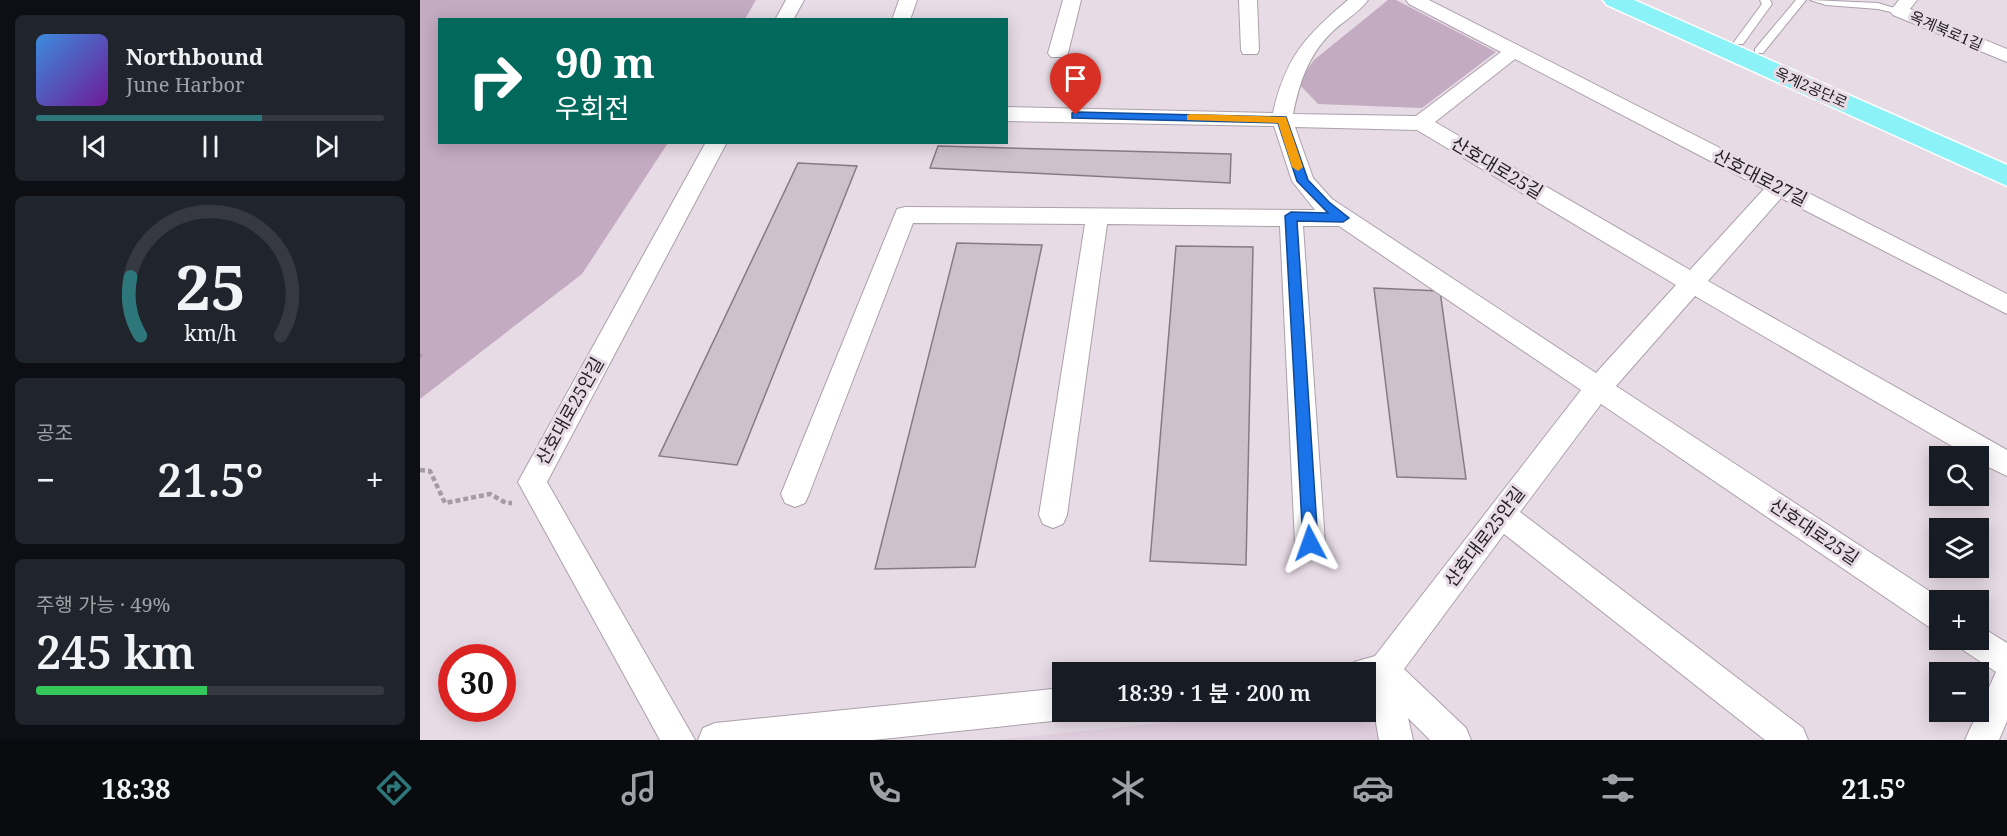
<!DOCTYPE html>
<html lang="ko">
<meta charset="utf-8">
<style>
:root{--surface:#171b24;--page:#20242c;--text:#f1f3f6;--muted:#9ea1a6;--line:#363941;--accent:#2d777a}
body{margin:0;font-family:"Noto Serif","Noto Sans KR",serif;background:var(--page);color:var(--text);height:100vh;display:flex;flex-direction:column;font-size:22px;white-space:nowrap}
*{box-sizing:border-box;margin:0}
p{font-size:20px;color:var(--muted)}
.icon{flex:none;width:33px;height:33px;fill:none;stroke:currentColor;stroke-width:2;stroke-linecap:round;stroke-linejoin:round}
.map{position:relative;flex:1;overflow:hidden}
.panel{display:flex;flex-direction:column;gap:15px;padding:15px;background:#0d0f14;width:420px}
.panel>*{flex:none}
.hud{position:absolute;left:18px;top:18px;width:570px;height:126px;border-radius:0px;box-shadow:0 3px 15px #0003;background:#00695c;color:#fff;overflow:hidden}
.controls{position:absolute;left:1509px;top:446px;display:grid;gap:12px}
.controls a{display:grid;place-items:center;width:60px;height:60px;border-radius:0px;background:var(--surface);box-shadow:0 3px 15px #0003;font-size:30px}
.speed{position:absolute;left:18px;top:644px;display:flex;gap:12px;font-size:30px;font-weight:700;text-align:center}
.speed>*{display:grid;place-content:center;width:78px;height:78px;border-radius:50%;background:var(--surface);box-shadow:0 3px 15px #0003;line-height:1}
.speed .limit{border:9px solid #d22;background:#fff;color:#111}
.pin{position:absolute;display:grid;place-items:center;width:51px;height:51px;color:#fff;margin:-62px -26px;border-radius:50% 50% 50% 0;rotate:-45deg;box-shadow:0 0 6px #0007}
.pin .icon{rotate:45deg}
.me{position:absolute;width:66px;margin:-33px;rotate:356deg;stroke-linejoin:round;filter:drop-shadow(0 0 4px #0008)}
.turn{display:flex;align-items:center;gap:21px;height:126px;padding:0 18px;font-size:27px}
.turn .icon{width:78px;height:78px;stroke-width:2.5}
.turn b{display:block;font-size:42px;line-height:51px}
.big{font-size:45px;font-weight:600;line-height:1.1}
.panel .widget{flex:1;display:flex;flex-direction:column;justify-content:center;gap:9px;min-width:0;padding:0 21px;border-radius:9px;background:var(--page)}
.panel .dial{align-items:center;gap:0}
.dial svg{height:156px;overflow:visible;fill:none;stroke:var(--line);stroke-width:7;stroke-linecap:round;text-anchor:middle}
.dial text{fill:var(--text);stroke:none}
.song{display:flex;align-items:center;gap:18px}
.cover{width:72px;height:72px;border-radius:9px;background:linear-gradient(135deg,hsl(210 70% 55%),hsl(280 70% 35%))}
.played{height:6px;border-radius:3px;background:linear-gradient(90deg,var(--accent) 65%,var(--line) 65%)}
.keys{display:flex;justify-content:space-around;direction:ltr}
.heat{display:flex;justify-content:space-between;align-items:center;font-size:33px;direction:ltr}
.charge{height:9px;border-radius:4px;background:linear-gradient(90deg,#34c759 49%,var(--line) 0)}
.trip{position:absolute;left:632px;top:662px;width:324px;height:60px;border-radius:0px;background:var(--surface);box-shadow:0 3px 15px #0003;font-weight:600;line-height:60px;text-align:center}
.tabs{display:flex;height:96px;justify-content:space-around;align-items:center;background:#090b0e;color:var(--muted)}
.tabs .icon{width:42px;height:42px}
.tabs .on{color:var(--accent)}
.tabs b{font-size:27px;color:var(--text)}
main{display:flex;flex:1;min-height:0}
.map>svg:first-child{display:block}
</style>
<main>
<section class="panel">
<div class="widget">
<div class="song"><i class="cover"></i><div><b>Northbound</b><p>June Harbor</p></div></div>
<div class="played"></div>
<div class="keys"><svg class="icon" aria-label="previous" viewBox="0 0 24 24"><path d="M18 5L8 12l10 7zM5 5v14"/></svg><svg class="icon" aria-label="pause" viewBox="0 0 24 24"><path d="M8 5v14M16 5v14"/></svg><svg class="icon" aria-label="next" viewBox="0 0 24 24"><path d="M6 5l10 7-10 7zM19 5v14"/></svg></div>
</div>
<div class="widget dial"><svg viewBox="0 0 100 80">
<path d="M14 69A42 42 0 1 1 86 69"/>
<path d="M14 69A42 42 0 0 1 9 39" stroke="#2d777a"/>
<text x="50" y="56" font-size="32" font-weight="700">25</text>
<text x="50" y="72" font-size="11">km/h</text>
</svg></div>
<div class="widget"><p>공조</p>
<div class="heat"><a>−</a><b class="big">21.5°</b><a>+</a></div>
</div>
<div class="widget"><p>주행 가능 · 49%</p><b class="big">245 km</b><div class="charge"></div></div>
</section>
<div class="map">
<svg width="1587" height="740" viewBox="0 0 1587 740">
<rect width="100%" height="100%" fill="#e7dbe6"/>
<!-- built -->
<path fill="#e1cfe0" d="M956,701L962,740H574L859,711H945V702Z"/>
<!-- green -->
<g fill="#c3abc2">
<path d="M0,0H336L325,19L20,20V142L248,143L162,274L0,399Z"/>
<path d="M968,0H976L1076,52L1002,108L898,104L878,83L894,60Z"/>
</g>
<!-- building -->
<g fill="#ccc1cc" stroke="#857b85" stroke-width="1.5">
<path d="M518,146L811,154L810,183L510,168Z"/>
<path d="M378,163L437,166L317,465L239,456Z"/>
<path d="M537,243L622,245L555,567L455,569Z"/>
<path d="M756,246L833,247L826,565L730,561Z"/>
<path d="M954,288L1020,291L1046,479L977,477Z"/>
</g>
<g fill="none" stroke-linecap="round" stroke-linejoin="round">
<!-- service casing -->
<g stroke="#aca0ab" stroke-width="2">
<g id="service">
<path d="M1340,0H1350L1352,4L1323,44H1315L1314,42L1342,4Z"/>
<path d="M1376,0H1386L1343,53H1335V49Z"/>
<path d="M1390,0L1458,3L1484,11L1479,14L1458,9L1406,5Z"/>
</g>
</g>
<!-- minor casing -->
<g stroke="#aca0ab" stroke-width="2">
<g id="minor">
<path d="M366,0H384L373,20H355Z"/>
<path d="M479,0H497L490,20H472Z"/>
<path d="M643,0H661L648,53L645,57H631L628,53Z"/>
<path d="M819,0H837L839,50L837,54H823L821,50Z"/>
<path d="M928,0H948C938,14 921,22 910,34C888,56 879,84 873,114L996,116L1081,52L989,4L986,0H1009L1587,294V314L1361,198L1288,281L1587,450V476L1558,462V456H1549L1275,296L1196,386L1523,600H1520V631L1509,627L1181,404L1100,512L1383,728L1388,740H1345L1084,534L984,669L1046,728L1051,740H1010L988,718L993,740H959L950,688L945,689V672H930L934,662L955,656L1161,390L919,226H883L905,543L900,553L890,557L880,553L875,543L860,226L687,224L647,515L643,524L633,528L623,524L619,515L665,224L493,223L389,494L385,503L375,507L365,503L361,494L477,209L485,207L895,210L872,181L854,126L586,121V107L853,113C865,58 886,35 928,0ZM1095,59L1344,189L1270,270L1015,122ZM875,127L997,130L1256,285L1176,373L912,199L893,178Z"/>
<path d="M1479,0H1497L1490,9L1587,49V62L1473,15L1470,11Z"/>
<path d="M286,142H307L127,482L275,740H240L98,482Z"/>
<path d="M1558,625L1587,643V721L1579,740H1545L1576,672L1543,650L1538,639H1558Z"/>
<path d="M642,688V711H655L653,715L642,720L453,740H278L283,728L295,723Z"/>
</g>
</g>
<!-- primary casing -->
<g stroke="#fff" stroke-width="3">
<path id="primary" d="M1183,0H1214L1587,165V186L1187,5Z"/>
</g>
<!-- path -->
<g stroke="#a49ba3" stroke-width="4.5" stroke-dasharray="5 3" stroke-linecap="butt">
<path d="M0,354V357"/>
<path d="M0,470L10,471L25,503L70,494L86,503H92"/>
</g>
<!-- service -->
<use href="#service" fill="#fff" fill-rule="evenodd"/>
<!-- minor -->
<use href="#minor" fill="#fff" fill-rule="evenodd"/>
<!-- primary -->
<use href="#primary" fill="#8bf2f7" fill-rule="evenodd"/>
</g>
<!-- route -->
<path fill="#1a73e8" stroke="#114b97" stroke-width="1.5" d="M656,112L866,117L888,180L909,202L929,218L923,222L877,221L898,543L896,548L890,550L885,548L883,543L865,216L871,212L908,213L877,181L858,123L652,118V113Z"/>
<!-- slow -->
<path fill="#f59e0b" d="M771,114L866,117L883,167L878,171L872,167L858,123L767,120V115Z"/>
<g text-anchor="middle" stroke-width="6" stroke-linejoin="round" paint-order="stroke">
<!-- far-street labels -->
<g font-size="15" fill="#252024" stroke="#e7dbe6">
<text transform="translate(1526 31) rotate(23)" y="5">옥계북로1길</text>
<text transform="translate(1391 88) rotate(24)" y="5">옥계2공단로</text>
</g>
<!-- street labels -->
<g font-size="18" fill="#252024" stroke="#e7dbe6">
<text transform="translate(1077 168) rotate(31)" y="6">산호대로25길</text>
<text transform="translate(1340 178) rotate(27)" y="6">산호대로27길</text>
<text transform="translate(150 411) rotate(-61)" y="6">산호대로25안길</text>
<text transform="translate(1394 532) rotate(34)" y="6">산호대로25길</text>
<text transform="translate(1065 537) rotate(-53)" y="6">산호대로25안길</text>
</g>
</g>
</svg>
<div class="controls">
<a><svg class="icon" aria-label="search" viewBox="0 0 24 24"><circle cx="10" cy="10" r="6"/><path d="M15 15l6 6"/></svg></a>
<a><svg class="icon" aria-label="layers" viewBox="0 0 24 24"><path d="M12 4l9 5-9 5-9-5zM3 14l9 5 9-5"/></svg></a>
<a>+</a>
<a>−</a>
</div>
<div class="speed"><div class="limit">30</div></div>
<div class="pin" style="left:656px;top:115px;background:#d93025"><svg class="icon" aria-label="arrive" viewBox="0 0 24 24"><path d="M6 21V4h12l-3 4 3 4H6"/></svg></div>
<svg class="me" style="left:890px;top:543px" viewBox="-20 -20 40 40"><path d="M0-17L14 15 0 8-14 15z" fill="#1a73e8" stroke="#fff" stroke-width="4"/></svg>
<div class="trip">18:39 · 1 분 · 200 m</div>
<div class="hud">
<div class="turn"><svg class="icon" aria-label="right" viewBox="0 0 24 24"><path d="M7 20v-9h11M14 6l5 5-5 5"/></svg><div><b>90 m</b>우회전</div></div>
</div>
</div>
</main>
<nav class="tabs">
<b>18:38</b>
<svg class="icon on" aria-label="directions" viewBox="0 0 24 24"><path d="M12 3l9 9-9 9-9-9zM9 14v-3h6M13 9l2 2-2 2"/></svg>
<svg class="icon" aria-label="music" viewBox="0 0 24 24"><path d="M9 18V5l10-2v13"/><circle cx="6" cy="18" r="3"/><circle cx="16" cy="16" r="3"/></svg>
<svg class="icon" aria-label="phone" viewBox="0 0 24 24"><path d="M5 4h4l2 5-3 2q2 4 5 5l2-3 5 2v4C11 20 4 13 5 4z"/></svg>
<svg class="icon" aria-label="climate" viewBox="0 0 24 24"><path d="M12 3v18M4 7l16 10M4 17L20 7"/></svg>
<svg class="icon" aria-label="car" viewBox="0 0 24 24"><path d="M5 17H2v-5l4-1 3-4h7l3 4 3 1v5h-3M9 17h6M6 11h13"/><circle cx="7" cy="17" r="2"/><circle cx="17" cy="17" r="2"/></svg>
<svg class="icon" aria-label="filters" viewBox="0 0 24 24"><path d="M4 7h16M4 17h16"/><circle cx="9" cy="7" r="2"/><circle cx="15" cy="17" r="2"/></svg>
<b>21.5°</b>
</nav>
